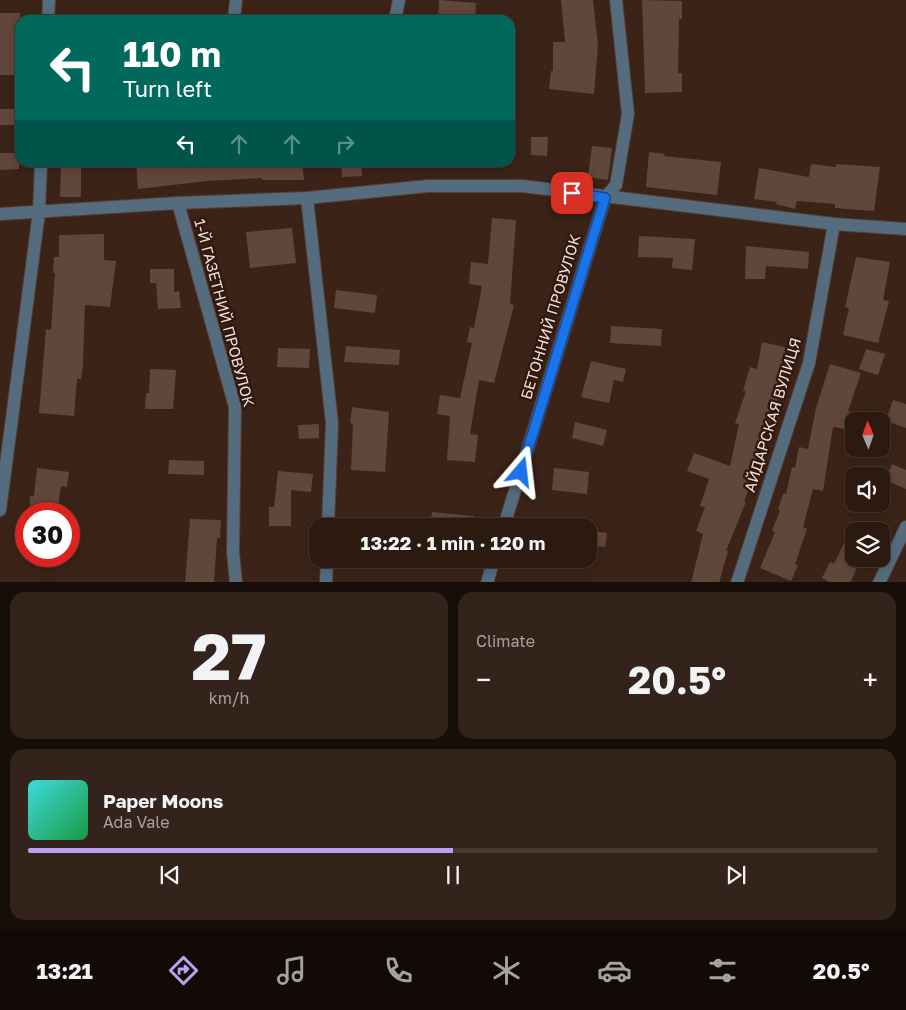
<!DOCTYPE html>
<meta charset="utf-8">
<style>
:root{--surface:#2c1a11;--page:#34231a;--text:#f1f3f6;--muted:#a6a19f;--line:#483831;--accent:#bca0f2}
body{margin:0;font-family:"Golos Text",sans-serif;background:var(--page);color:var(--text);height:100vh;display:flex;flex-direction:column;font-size:19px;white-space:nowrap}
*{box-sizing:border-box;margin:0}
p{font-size:16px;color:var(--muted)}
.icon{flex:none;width:28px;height:28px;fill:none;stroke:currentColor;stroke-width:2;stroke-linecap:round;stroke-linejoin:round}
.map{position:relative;height:582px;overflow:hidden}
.details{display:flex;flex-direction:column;gap:10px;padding:10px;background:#180e09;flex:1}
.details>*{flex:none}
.banner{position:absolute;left:15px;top:15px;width:500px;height:152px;border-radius:15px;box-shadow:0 2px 12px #0003,0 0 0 1px var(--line);background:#00695c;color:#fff;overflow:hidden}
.needle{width:32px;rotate:358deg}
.tools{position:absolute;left:845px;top:412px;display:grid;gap:10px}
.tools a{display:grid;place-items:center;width:45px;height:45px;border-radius:10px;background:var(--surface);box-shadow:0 2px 12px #0003,0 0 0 1px var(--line);font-size:25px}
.speed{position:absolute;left:15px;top:502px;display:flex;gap:10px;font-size:25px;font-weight:700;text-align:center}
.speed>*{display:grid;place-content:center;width:65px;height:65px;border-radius:50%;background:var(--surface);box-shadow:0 2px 12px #0003,0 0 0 1px var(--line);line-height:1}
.speed .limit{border:8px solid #d22;background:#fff;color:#111}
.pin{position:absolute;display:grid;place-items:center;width:42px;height:42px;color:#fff;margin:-21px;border-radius:10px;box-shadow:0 2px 8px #0006}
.me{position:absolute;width:55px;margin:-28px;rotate:17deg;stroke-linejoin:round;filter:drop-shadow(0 0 4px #0008)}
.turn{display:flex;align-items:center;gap:18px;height:105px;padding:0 25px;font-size:22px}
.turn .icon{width:65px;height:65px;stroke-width:2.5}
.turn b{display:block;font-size:35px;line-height:42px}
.lanes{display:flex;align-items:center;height:48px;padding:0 25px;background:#0003;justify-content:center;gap:25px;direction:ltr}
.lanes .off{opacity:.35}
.big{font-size:38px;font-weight:700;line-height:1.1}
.details .card{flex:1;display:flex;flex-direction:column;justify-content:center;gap:8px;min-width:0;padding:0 18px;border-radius:15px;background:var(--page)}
.details .dial{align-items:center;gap:0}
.dial b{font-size:65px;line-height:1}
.song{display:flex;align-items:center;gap:15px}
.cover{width:60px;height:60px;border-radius:8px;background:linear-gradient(135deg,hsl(180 70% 55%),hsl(140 70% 35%))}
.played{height:5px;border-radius:2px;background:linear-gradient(90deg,var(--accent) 50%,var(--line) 50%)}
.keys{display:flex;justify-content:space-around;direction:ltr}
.heat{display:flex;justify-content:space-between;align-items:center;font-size:28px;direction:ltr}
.details .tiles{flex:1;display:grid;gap:10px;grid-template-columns:1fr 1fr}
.card:last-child{grid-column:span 2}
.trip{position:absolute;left:309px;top:518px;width:288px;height:50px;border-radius:15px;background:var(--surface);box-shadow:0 2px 12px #0003,0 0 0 1px var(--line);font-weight:700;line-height:50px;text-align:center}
.tab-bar{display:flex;height:80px;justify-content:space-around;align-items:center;background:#120a07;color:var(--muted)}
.tab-bar .icon{width:35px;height:35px}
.tab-bar .active{color:var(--accent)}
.tab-bar b{font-size:22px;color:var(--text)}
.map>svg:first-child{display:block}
</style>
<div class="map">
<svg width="906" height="583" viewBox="0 0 906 583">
<rect width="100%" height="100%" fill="#3b2317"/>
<!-- building -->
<g fill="#61473a">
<path d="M439,0L476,3L475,20H438Z"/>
<path d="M561,0H593L598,45L594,94L549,89L551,71H553V42H565Z"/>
<path d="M642,0L682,1V19H679L678,73H682V92L645,93Z"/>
<rect x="0" y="13" width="20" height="62"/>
<rect x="0" y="109" width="18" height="16"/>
<path d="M531,137H548L547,156L531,155Z"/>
<path d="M592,146L612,148L608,180L588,177Z"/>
<path d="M649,152L665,154L664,156L721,162L717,195L646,187Z"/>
<path d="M0,153H19V169L0,170Z"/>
<path d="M136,162H302L304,180H262V178L207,181L138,189Z"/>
<path d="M341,162H361L362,176L342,177Z"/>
<path d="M811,164L836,167V164L880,167L874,211L835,208V204L797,201L795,209L776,204L777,202L754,199L759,168L809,177Z"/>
<path d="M61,168H81V197H60Z"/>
<path d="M492,218L516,220L510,304L514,305L494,383L479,380L470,434L478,435L475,462L447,460L450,416L437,414L440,395L460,398L472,343L467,342L470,327L474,328L482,286L469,284L471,262L488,264Z"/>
<path d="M292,228L296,263L250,268L246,232Z"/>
<path d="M104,234V260L116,261L110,307L85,305L83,365L81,379H77L74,416L39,413L46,329L51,330L55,273H53L54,257H59V235Z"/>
<path d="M639,236L695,239L692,270L672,268L673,258L638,257Z"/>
<path d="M746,246L809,252L808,269L766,266L765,279H745Z"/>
<path d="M856,257L890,262L883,300L889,301L878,343L843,335L849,308L845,307Z"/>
<path d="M150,269H174V292L179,291L181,308L158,309L156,283H150Z"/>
<path d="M336,290L377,295L375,313L334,308Z"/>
<path d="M611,326L662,329L661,346L610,343Z"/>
<path d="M762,342L789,348L778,399L766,434L762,433L753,477L744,502H746L726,551H728L719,583H691L703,534L696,531L705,507L700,506L709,479L687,471L694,453L730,466L739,424L735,423L746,391H743L750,367L757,369Z"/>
<path d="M346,346L400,350L399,365L344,362Z"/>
<path d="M278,348L310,349L309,368L277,367Z"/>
<path d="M866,349L885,354L878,375L859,369Z"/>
<path d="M591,361L626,369L623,382L614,380L609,403L581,397Z"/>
<path d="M830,364L861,373L848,411L853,412L850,430L833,427L823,491L813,489L803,527L807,529L795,564L798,565L791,581L760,568L775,532L772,531L780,510L778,509L783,494H786L792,467L795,468L799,447L808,449L816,408Z"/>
<path d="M150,369L176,370L173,409H145L146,393H149Z"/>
<path d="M893,400L906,404V428L886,421Z"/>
<path d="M352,407L389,412L385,472L351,470L353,424L350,423Z"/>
<path d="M575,422L607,430L603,446L572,438Z"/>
<path d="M319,424V438L299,439L298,425Z"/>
<path d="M169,460L204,461V475L168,474Z"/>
<path d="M892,464L906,470V489L885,480Z"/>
<path d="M37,468L69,472L67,487L61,486L57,514H29L30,496H34Z"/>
<path d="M554,468L589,472L587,494L552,490Z"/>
<path d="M278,471L313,474L311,492L291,490V526H269V507H274Z"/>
<path d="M432,512L474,516V526H430Z"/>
<path d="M190,519L221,520L220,538H217L214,583H185Z"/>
<path d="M854,522V559H861L850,583H831L822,578L830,562L834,564Z"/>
<path d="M588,530L607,533L605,547L588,545Z"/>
</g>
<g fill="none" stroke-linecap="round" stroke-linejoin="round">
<!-- minor casing -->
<g stroke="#553e32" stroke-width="14">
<g id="minor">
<path d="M48,20L49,0"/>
<path d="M234,20L236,0"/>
<path d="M393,20L396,15L399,0"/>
<path d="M307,198L332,423L328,526"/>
<path d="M178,203L235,407L233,552L236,583"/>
<path d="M0,214L178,203L307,198L428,186H522L834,224L906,229"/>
<path d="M0,510L39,212L41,162"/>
<path d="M504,526L605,198L616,185L628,114L616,0"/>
<path d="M326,583L327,559"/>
<path d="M487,583L494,559"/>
<path d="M737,583L809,363L834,224"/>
<path d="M879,583L906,527"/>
</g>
</g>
<!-- minor -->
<use href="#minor" stroke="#556c7f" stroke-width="12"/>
</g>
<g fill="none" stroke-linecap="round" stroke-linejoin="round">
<!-- route casing -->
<g stroke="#114b97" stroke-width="12">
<path id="route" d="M521,472L605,198L572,193"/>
</g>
<!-- route -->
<use href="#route" stroke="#1a73e8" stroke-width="9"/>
</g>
<g text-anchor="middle" stroke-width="5" stroke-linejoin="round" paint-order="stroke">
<!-- street labels -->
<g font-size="15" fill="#f2e1da" stroke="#30190e">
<text transform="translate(224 313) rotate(75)" y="5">1-Й ГАЗЕТНИЙ ПРОВУЛОК</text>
<text transform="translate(551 317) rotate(-73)" y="5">БЕТОННИЙ ПРОВУЛОК</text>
<text transform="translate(773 415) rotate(-73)" y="5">АЙДАРСКАЯ ВУЛИЦЯ</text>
</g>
</g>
</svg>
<div class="tools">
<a><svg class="needle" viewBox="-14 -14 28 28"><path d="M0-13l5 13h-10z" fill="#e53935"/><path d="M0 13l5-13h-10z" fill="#a6a19f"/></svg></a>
<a><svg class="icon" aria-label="sound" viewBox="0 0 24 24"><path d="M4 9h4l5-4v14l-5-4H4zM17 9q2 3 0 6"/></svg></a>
<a><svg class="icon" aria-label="layers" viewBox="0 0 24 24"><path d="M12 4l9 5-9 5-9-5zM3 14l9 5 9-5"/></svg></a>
</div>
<div class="speed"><div class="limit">30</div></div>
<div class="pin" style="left:572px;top:193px;background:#d93025"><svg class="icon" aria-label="arrive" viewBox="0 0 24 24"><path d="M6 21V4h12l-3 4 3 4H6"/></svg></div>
<svg class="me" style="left:521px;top:472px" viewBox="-20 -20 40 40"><path d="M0-17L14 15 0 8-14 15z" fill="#1a73e8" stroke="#fff" stroke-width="4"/></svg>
<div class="trip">13:22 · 1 min · 120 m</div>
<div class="banner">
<div class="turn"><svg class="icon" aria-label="left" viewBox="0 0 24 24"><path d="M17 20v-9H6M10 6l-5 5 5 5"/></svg><div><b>110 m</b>Turn left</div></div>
<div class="lanes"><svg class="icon" aria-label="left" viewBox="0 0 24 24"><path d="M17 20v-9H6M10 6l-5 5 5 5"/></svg><svg class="icon off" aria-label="ahead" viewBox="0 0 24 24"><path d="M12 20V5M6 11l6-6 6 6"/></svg><svg class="icon off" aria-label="ahead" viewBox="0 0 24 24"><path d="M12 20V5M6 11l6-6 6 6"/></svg><svg class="icon off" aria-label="right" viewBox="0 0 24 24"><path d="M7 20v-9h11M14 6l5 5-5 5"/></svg></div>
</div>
</div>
<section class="details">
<div class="tiles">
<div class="card dial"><b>27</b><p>km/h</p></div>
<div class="card"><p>Climate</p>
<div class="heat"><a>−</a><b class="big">20.5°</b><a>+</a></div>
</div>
<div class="card">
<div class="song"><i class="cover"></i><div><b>Paper Moons</b><p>Ada Vale</p></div></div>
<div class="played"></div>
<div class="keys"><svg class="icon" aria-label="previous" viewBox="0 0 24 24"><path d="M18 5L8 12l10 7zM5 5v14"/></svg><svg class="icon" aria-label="pause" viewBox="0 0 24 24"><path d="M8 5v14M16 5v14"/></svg><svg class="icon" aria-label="next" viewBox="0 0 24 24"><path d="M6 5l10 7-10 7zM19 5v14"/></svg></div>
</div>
</div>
</section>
<nav class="tab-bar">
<b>13:21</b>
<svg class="icon active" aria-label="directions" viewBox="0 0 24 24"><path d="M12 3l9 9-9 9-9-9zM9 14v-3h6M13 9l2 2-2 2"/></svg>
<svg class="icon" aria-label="music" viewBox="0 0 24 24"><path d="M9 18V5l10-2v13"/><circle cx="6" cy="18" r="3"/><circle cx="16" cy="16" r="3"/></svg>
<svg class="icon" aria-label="phone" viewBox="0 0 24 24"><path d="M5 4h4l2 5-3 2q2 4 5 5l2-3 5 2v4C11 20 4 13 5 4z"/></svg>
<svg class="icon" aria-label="climate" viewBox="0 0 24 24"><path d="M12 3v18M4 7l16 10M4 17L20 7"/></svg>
<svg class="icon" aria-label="car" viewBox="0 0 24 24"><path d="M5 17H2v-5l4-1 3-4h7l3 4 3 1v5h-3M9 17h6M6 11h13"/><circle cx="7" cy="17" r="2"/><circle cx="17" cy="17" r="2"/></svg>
<svg class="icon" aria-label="filters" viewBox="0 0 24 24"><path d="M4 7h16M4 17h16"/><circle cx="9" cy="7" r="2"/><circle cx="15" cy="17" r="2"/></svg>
<b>20.5°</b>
</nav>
